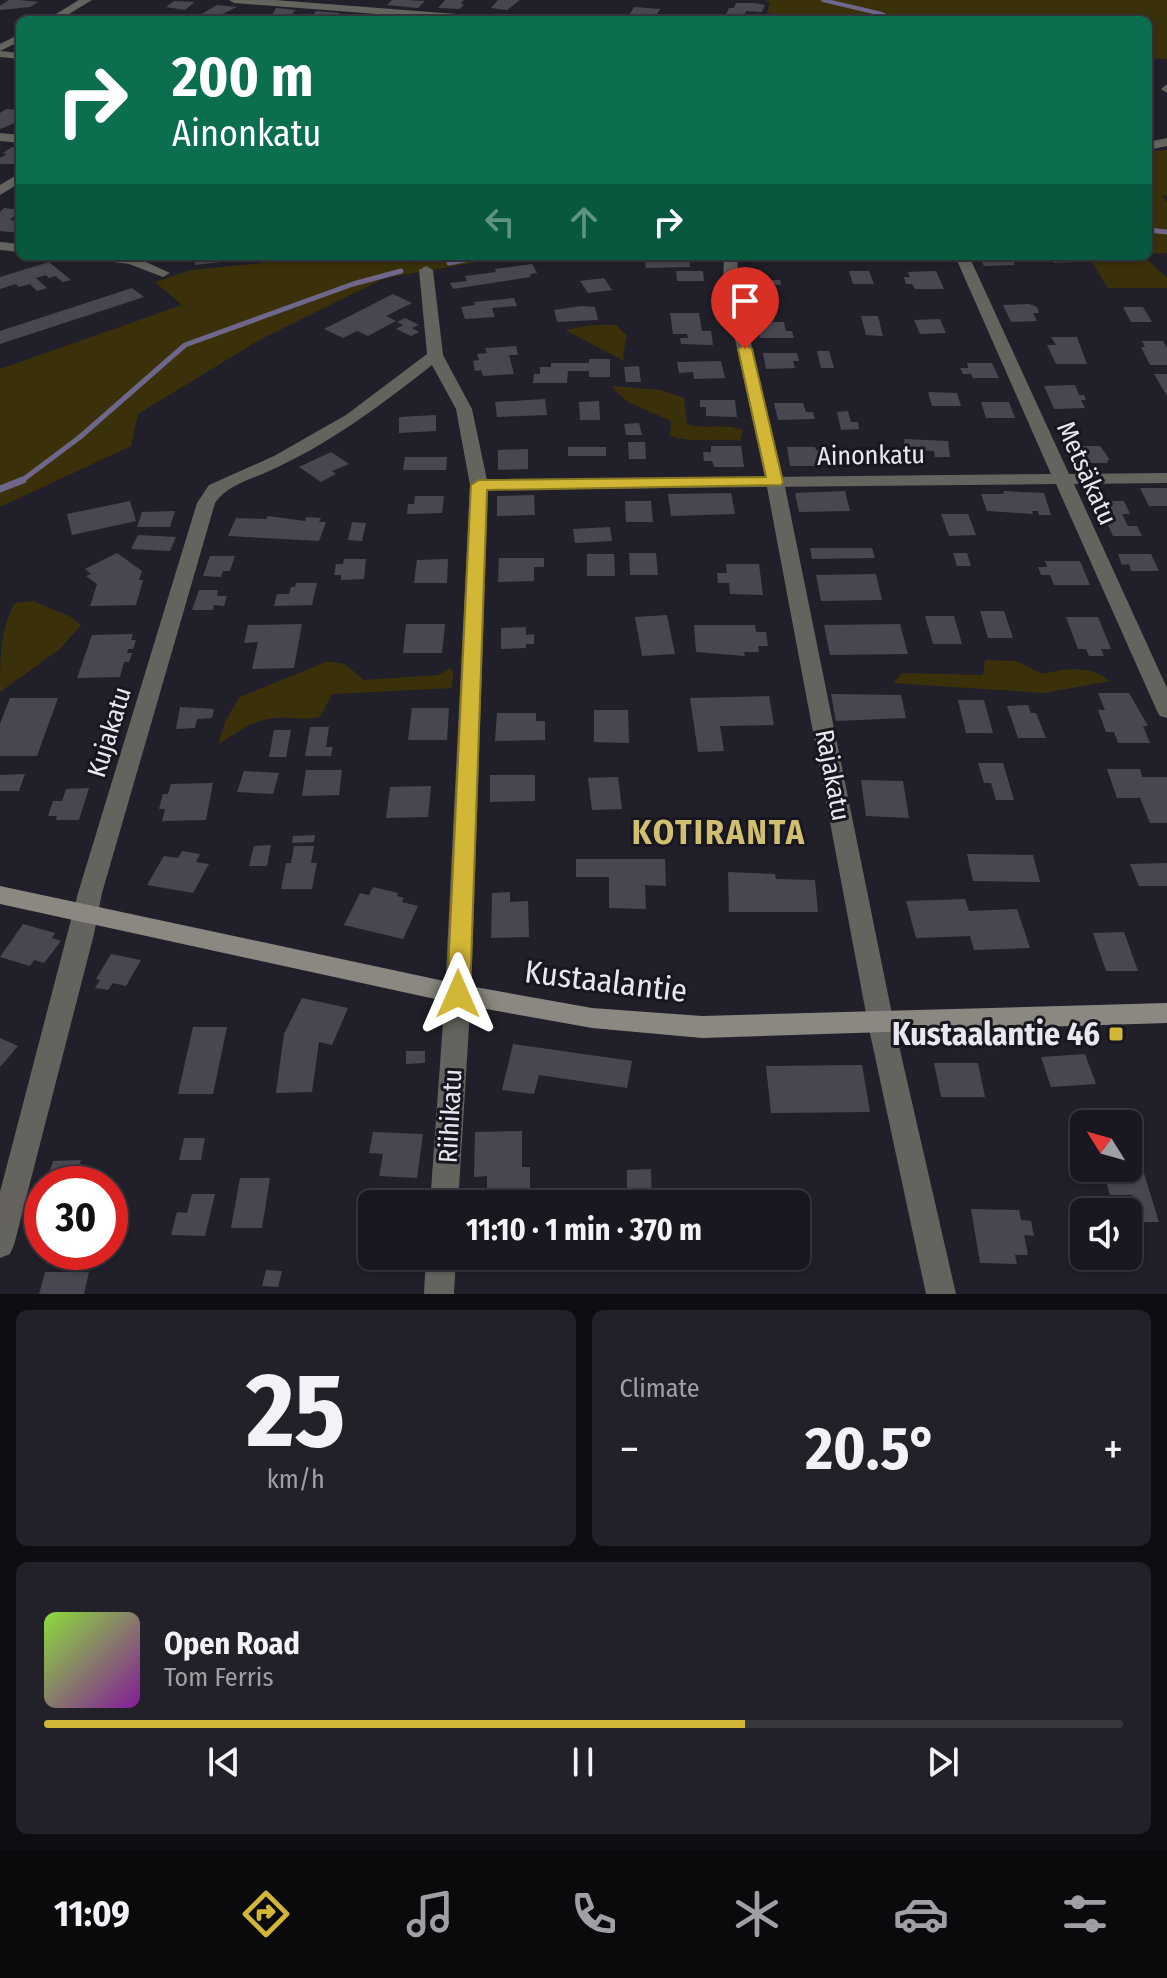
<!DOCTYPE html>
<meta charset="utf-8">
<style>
:root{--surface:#191820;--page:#222129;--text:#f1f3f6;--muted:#9fa0a5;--line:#37373e;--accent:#d2b736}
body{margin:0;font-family:"Fira Sans Condensed",sans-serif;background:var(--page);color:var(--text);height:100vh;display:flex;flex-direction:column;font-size:30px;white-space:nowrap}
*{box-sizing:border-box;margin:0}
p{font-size:26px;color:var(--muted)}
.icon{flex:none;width:44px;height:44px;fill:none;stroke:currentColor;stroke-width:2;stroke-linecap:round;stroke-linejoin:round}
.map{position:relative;height:1294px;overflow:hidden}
.sheet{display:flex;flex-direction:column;gap:16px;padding:16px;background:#0e0d12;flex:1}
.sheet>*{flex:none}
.guide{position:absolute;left:16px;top:16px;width:1136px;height:244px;border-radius:12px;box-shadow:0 2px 6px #0004,0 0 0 2px var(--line);background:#0b6e4f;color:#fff;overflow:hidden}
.needle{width:52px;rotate:307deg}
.buttons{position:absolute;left:1070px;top:1110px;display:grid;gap:16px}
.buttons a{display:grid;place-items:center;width:72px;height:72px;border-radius:12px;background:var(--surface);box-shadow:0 2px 6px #0004,0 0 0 2px var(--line);font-size:40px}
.speed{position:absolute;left:24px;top:1166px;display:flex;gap:16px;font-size:40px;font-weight:700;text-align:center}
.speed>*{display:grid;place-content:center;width:104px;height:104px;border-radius:50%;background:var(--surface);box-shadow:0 2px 6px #0004,0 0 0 2px var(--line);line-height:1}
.speed .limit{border:12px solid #d22;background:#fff;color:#111}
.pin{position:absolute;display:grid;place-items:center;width:68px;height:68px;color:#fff;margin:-82px -34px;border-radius:50% 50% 50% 0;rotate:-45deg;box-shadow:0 0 8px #0007}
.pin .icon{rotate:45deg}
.me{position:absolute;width:88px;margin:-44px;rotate:0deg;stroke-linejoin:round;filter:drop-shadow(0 0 6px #0008)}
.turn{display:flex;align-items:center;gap:28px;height:168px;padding:0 24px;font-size:36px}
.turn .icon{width:104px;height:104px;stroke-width:2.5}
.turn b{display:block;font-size:56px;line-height:68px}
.lanes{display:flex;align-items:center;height:76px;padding:0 24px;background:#0003;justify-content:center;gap:40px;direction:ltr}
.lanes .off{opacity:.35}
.big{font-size:60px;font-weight:700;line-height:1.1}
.sheet .tile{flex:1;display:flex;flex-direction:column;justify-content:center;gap:12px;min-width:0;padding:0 28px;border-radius:12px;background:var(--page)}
.sheet .dial{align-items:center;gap:0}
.dial b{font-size:104px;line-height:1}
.song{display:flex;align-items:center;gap:24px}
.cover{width:96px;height:96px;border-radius:12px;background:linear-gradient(135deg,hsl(90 70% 55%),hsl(290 70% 35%))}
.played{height:8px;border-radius:4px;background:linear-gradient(90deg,var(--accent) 65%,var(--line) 65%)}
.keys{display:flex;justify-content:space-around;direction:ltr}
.heat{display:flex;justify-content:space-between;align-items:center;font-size:44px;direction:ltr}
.sheet .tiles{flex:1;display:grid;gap:16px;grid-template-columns:1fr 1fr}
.tile:last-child{grid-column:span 2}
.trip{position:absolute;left:358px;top:1190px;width:452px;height:80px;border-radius:12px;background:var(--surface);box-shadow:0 2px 6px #0004,0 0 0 2px var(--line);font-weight:700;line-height:80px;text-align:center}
.dock{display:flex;height:128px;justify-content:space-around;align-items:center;background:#0a0a0d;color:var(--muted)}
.dock .icon{width:56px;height:56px}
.dock .active{color:var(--accent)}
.dock b{font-size:36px;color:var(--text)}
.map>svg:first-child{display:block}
</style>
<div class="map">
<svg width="1167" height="1294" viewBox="0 0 1167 1294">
<rect width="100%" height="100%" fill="#21202a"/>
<!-- green -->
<g fill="#3a310b">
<path d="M764,0H1167V59L1148,58V20H830L767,13L770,3Z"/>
<path d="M1167,150V196H1162L1167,202V253L1148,254V151Z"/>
<path d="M265,256H413L407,263L445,256H514L385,278L261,339L138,414L131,446L0,507V369L182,305L155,282L191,270L262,263Z"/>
<path d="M1088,256H1143L1167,278V288H1108Z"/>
<path d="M590,325H616L627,336L623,353L624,361L565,330Z"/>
<path d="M611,386L660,390L684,398L687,424C706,430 724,423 743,430L740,441C715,437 694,444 670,436L671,421L628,402Z"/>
<path d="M33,601L71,617L81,625L60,649L0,692C0,661 0,627 15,603Z"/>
<path d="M985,660L1016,661L1042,674C1064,668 1092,665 1110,681L1044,693L893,683L902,673L983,675Z"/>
<path d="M328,661L345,664L364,680L438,675L450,668L453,672L452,688L332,694L320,717C300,721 294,716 276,718C254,719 236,733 218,744L226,720L240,697Z"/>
</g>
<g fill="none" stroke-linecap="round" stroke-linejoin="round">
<!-- stream-far2 -->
<path stroke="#6f668c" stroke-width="4" d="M823,0L882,14L891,20"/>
<!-- stream-far1 -->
<g stroke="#6f668c" stroke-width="5">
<path d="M1148,230L1167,232"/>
<path d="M449,263L486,256"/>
<path d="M20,482L80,437L185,345L353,284L401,271"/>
</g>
<!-- stream -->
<path stroke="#6f668c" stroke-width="7" d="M0,489L23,480"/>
</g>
<!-- building -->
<g fill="#484651">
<path d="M9,0H19L38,2L30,7L0,10V6Z"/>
<path d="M392,0H407L425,1L418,8L387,5Z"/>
<path d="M445,0H464L461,4H464L460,9L438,8Z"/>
<path d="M498,0H520L507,10L491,8Z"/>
<path d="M174,1L195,2L185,10L166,7Z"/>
<path d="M736,3H754L765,5L762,12L746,11L743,18L725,17L729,8H734Z"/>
<path d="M217,5L237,7L218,16L200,15Z"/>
<path d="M634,7L660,9L654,19L626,20Z"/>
<path d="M276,8L296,10L290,16L271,17Z"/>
<path d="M316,11L340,13L334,20L310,18Z"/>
<path d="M6,109L20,110V121L0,129V113Z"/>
<path d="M12,147L20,148V164H0V158L7,154L3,153Z"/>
<path d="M4,208L20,210L10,220L20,221V233L0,231V212Z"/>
<path d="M195,256H230V261L195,265Z"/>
<path d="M689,256L690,267L646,268L644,257Z"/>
<path d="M979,256H1011L1015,265L984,266Z"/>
<path d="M1050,256H1075L1079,262L1054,263Z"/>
<path d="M49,262L71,280L63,282L55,276L49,278L46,275L36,278L47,288L37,291L30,284L19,287L16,284L0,289V277Z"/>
<path d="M532,264L537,273L530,274L531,277L453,289L450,283L467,281L465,276L496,272L495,269Z"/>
<path d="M676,271H703L704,281H677Z"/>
<path d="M849,271H869L874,284H853Z"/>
<path d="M936,271L944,289H915L912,284H906L904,277H910L908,272Z"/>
<path d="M604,278L612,290L588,293L580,281Z"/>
<path d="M749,280H780L781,285H775L776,293H752Z"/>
<path d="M132,288L144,297L0,344V331Z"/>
<path d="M393,294L412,303L386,316L396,321L368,336L357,331L343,338L324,329Z"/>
<path d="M514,298L517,306L492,308L495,317L465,319L461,307L475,305L474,302Z"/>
<path d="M1029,304L1037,307L1039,313H1033L1037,321L1011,322L1003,305Z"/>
<path d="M581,306L595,307L598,320L557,322L554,310Z"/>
<path d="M1123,307H1143L1152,322H1131Z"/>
<path d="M670,313H699L702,331H711L713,345L681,344L680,338H688L687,334H673Z"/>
<path d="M861,316H878L883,336L866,335Z"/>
<path d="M405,318L419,325L412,328L419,332L411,336L396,329L403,325L397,322Z"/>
<path d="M940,319L946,333L920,334L914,320Z"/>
<path d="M757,322H784L786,331H792L794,338H760Z"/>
<path d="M1051,337H1077L1087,364H1056L1047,345H1056Z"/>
<path d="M1142,341H1163L1167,348V365H1150L1141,347H1145Z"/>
<path d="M516,346L518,355H509L514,374L483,376L481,370L475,371L473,361L479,360L477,354L487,353L485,348Z"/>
<path d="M817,351H829L834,368H821Z"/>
<path d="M763,353H797L799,361H793L795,368L766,369Z"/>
<path d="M589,359H610V377H589V371H568L567,383H533L534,374H540V367H551V363H589Z"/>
<path d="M721,361L725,378L694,379L693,372L679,373L677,362Z"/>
<path d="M967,363H992L999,378H973L971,374H963L960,368H968Z"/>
<path d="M639,366L641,382H626L624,367Z"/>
<path d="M1154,374H1167V396Z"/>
<path d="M1075,385L1079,395H1084L1086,400H1081L1085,408L1054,409L1044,386Z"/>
<path d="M928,392L957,393L961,406H932Z"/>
<path d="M545,399L547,415L497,417L495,402Z"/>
<path d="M700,400H735L737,417L706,416V407H700Z"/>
<path d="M599,401L600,420H580L579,402Z"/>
<path d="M981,402H1009L1015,418H986Z"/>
<path d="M774,403H803L806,412H813L815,419L778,420Z"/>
<path d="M848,411L851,422H858L859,429L841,430L837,412Z"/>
<path d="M436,415V431L399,433V417Z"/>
<path d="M639,423L642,435H626L624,424Z"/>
<path d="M904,439L948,441L950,457H935L934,451L905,450Z"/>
<path d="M628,442H645L646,459H629Z"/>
<path d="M711,446H741L744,467H714L712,461H704L703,452H711Z"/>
<path d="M1071,446H1100L1110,460H1107L1108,463H1079Z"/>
<rect x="568" y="447" width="38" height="9"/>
<path d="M787,447H815L816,450H823L824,458H817L819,466H790Z"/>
<path d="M528,449V469L498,470V450Z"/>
<path d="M331,452L349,464L332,471L336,474L321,482L299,467Z"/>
<path d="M405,457H447L446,470H403Z"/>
<path d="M1140,488H1167V506H1149Z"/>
<path d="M845,491L850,511L799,512L795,493Z"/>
<path d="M1003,491L1044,493L1051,515H1039L1038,511H1032L1033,514L987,511L981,494H1004Z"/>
<path d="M731,493L735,514L671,516L668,494Z"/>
<path d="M534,495L535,515L497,516V496Z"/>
<path d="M415,496H444L442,513L407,514L408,504H414Z"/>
<path d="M130,501L136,521L72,535L67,514Z"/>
<path d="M625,501H651L653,522H626Z"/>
<path d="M1103,501H1124L1130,514H1122L1128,526H1137L1142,536H1113L1103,514H1109Z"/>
<path d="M175,511L170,527H137L142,512Z"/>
<path d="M941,514H968L976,535L949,536Z"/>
<path d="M268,516L305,521L306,517L321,518L319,522H326L319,541L228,536L236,518L266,519Z"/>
<path d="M352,522L366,523L362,541L348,540Z"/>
<path d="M610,527L612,541L575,543L573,529Z"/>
<path d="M138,535L176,537L170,551L131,549Z"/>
<path d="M810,548H872L875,558L812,559Z"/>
<path d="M117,553L142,571L139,580H143L136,605L90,606L97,584L86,576L91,574L85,569Z"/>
<path d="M629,553H656L658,575H630Z"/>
<path d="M953,553H967L971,566H957Z"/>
<path d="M587,554H614L615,576H587Z"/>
<path d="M1118,554H1151L1159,571H1131L1129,564L1122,565Z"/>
<path d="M210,556H235L230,571H223L221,577L203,576Z"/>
<path d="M499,558H544V567H534V581L498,582Z"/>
<path d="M344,559H366L364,579L341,580V575H334L336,564H343Z"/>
<path d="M448,559L447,583H414L417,560Z"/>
<path d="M1045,561H1080L1090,585H1054L1050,575H1041L1038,567H1047Z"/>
<path d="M726,564H759L763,595L730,594L729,583H718L717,573H727Z"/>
<path d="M876,574L882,600L821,601L816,575Z"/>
<path d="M296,583H317L312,605L274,606L277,594H289L291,587H295Z"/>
<path d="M199,590H218L217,596H227L224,606L214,605L213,610H192Z"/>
<path d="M980,611H1004L1013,638H988Z"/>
<path d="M667,615L675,654L642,656L635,617Z"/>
<path d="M925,616H954L962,644H933Z"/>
<path d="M1066,617H1098L1111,649H1101L1104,656H1089L1086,649H1078Z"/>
<path d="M302,624L294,668L252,669L258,642L244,643L248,625Z"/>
<path d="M406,624H445L442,653H403Z"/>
<path d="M900,624L908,654L830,655L824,625Z"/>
<path d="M694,625H755L756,632H766L768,646H758L759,652H744L745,656L696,652Z"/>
<path d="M526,627V635L534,634V644H526V648L501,649V628Z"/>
<path d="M133,634L131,640H136L133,649H128L127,653H132L129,662H124L120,677L77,678L92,635Z"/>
<path d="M1098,693H1129L1148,726H1143L1150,743H1118L1114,732H1106L1098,710H1105Z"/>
<path d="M831,694L901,695L906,718L836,721Z"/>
<path d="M769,696L774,725L720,726L724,751L698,752L690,698Z"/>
<path d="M10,698H58L37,756H0V724Z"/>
<path d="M958,700H984L993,733H966Z"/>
<path d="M1028,705L1031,713H1036L1046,738H1018L1007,706Z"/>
<path d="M180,707L214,709L212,718L197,719L195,728L176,729Z"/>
<path d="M412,708H449L447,740H408Z"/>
<path d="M594,710H628L629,743L594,742Z"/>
<path d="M497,713H536V721H545V740L495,741Z"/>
<path d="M310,727H329L326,747H333L331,756H305Z"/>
<path d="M274,730H291L286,757H269Z"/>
<path d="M978,763H1003L1014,800H996L991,783H984Z"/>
<path d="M1107,769H1140L1142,777H1167V823H1150L1140,798H1117Z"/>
<path d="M306,770H342L339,795L302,796Z"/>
<path d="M244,771L279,773L273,794L237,792Z"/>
<path d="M25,774L19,791H0V775Z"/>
<path d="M490,775H535V801L490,802Z"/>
<path d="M618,777L622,809L592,810L588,778Z"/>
<path d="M861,780L903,781L909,818L866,816Z"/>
<path d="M213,783L206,820L162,821L165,809H159L163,794H168L171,784Z"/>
<path d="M431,786L428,817L386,818L390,787Z"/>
<path d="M89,788L79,820H56L57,816H48L53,801H62L66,789Z"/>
<path d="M315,835L314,842L292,843L293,836Z"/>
<path d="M271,845L267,866H249L254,846Z"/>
<path d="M294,846H314L311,863H317L312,889H281L286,863H291Z"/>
<path d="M182,851L200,854L196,862L209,864L193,893L147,885L164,856L178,858Z"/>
<path d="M967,854L1033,855L1040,882L973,881Z"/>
<path d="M576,859H665L666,886L645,885L646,909L609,908V877H576Z"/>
<path d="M1167,863V886H1139L1130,864Z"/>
<path d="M728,872L775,874L776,879L815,880L818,912H729Z"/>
<path d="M373,887L398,893L397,896L404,898L402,902L418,906L403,939L344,925L360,893L369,895Z"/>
<path d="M510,892V902L528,901L529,937L491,938L492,893Z"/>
<path d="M965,899L969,911L1017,909L1030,948L974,950L970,936L916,938L906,901Z"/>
<path d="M23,924L55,933L52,938L61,941L44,963L34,960L30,966L0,957Z"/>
<path d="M1124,932L1138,971H1106L1093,933Z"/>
<path d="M111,954L141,960L126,986L113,983L108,990L95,988L100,980L96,979Z"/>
<path d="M302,998L348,1008L332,1045L319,1042L312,1092L276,1093L284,1034Z"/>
<path d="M193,1027H227L213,1094H178Z"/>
<path d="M0,1038L18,1046L0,1067Z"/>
<path d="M513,1044L632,1061L627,1088L539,1075L534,1094L502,1090Z"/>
<path d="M406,1051H425V1063L406,1064Z"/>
<path d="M1085,1054L1096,1084L1051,1087L1041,1057Z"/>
<path d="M934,1063H978L985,1097H941Z"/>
<path d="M862,1065L870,1112L771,1113L766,1066Z"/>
<path d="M522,1131V1167H530V1203L487,1204V1176L474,1177L475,1132Z"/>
<path d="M373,1132L423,1134L417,1178L379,1176L383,1154L369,1153Z"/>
<path d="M184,1138H205L201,1160H179Z"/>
<path d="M81,1160L78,1169H98L94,1184H46L53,1161Z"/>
<path d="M651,1169L652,1204H627V1170Z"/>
<path d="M1103,1170H1143L1159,1222H1140L1132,1195H1110Z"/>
<path d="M240,1178H270L262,1228H231Z"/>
<path d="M192,1194H215L205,1236L171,1235L177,1212L187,1213Z"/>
<path d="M971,1209L1019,1210L1021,1220L1031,1221L1034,1236L1024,1235L1028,1255H1015L1017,1264L980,1263Z"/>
<path d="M266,1270L282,1271L278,1287L262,1286Z"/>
<path d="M45,1272H89L84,1294H39Z"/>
</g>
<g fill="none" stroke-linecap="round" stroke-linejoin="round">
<!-- minor -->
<g fill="#64635d" fill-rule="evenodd">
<path d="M0,51L20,53V59L0,57Z"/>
<path d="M1167,84V93L1161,89Z"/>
<path d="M0,133L20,135V143L0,141Z"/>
<path d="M1167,138V146L1148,150V142Z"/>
<path d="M20,173V183L0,195V185Z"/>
<path d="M0,242L20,244V252L0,250Z"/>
<path d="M88,256H133L170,273L163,277L129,264L95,260Z"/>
<path d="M955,256H969L1069,474L1167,473V483L1074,484L1167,688V718L1160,716L1157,711L1056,484L488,490L471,994L458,1204H430L445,994L470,485L456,409L432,365C380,406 328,445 267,472C249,480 226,486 215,503L102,893L94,934L14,1245L10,1254L0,1258V1192L78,893L197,503L209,485L274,456L346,415L427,354L419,270L426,266L433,270L443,355L472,409L487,480L1051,474Z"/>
<path d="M881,1013L890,1017L894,1024L956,1294H926L868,1024L872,1017Z"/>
<path d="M426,1256H456L454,1294H424Z"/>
</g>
<!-- tertiary -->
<g fill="#64635d" fill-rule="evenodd">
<path d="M79,0H92L59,20H46Z"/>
<path d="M229,0H275L496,17L501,20H454L234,3Z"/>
<path d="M20,34V41L0,51V44Z"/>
<path d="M724,256H738L737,284L784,482L894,1024L890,1031L881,1035L872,1031L868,1024L766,482L723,284Z"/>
</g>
<!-- secondary -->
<path fill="#8a8880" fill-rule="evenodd" d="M0,886L458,984L592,1008L702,1016L1167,1003V1023L702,1038L592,1028L458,1004L0,904Z"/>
</g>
<!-- route -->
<path fill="#d2b736" stroke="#887723" stroke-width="2" d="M745,345L752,349L783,482L781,485L487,490L470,994L466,1000L458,1003L450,1000L447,994L471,485L479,480L766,477L738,349Z"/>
<!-- markers -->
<rect fill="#d2b736" stroke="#181720" stroke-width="3" x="1108" y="1026" width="16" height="16" rx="4"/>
<g text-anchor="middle" stroke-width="6" stroke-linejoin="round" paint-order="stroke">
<!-- street labels -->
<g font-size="26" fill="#e8e7ee" stroke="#181720">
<text transform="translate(871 455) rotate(-1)" y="9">Ainonkatu</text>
<text transform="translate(1087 473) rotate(66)" y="9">Metsäkatu</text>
<text transform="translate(109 732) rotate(-73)" y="9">Kujakatu</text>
<text transform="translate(833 775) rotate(79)" y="9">Rajakatu</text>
<text transform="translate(450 1116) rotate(-87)" y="9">Riihikatu</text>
</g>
<!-- near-street labels -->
<g font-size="32" fill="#e8e7ee" stroke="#181720">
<text transform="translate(606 981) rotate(7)" y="11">Kustaalantie</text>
</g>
<!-- near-poi labels -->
<g font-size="32" font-weight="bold" fill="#e8e7ee" stroke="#181720" text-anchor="end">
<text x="1100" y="1045">Kustaalantie 46</text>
</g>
<!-- district labels -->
<g font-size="34" font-weight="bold" letter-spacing="2" fill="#d0be71" stroke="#181720">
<text x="719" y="844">KOTIRANTA</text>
</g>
</g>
</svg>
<div class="buttons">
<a><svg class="needle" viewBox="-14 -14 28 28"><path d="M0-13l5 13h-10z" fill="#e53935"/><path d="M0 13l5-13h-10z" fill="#9fa0a5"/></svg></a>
<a><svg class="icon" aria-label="sound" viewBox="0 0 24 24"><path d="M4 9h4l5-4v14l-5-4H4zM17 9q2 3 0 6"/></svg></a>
</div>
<div class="speed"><div class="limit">30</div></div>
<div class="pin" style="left:745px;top:349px;background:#d93025"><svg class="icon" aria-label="arrive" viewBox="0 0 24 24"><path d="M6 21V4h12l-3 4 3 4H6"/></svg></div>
<svg class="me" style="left:458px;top:994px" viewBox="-20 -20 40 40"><path d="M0-17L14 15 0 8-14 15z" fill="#d2b736" stroke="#fff" stroke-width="4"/></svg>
<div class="trip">11:10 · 1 min · 370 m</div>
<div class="guide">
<div class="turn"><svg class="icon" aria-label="right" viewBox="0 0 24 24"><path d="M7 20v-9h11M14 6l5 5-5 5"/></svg><div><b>200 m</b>Ainonkatu</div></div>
<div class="lanes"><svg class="icon off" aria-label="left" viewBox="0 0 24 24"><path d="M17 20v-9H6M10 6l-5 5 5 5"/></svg><svg class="icon off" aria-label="ahead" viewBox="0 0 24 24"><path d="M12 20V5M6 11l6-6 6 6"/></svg><svg class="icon" aria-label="right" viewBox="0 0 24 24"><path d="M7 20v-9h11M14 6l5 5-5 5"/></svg></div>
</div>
</div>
<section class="sheet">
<div class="tiles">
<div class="tile dial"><b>25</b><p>km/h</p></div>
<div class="tile"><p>Climate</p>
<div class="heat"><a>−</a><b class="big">20.5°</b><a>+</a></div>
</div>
<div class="tile">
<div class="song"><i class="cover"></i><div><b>Open Road</b><p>Tom Ferris</p></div></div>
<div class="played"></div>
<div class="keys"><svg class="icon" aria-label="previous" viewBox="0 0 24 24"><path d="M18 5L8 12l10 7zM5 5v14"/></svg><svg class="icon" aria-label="pause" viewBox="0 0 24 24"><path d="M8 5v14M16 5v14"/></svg><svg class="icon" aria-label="next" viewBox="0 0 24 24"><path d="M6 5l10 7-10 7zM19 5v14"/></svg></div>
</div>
</div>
</section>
<nav class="dock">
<b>11:09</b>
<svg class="icon active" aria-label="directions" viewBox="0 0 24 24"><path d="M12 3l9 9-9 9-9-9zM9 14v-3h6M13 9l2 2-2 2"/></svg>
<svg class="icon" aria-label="music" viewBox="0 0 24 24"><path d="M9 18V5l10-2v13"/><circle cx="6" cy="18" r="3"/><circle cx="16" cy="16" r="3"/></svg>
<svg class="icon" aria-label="phone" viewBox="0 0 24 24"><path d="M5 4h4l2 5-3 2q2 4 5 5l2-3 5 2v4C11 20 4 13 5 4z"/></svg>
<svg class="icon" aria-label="climate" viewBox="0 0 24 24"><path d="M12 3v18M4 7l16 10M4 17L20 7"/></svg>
<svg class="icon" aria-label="car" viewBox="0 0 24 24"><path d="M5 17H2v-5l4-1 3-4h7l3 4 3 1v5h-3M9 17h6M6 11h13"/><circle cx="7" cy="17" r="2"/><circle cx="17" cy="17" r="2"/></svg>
<svg class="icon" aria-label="filters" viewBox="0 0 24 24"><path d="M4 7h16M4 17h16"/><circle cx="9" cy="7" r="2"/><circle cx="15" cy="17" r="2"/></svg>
</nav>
